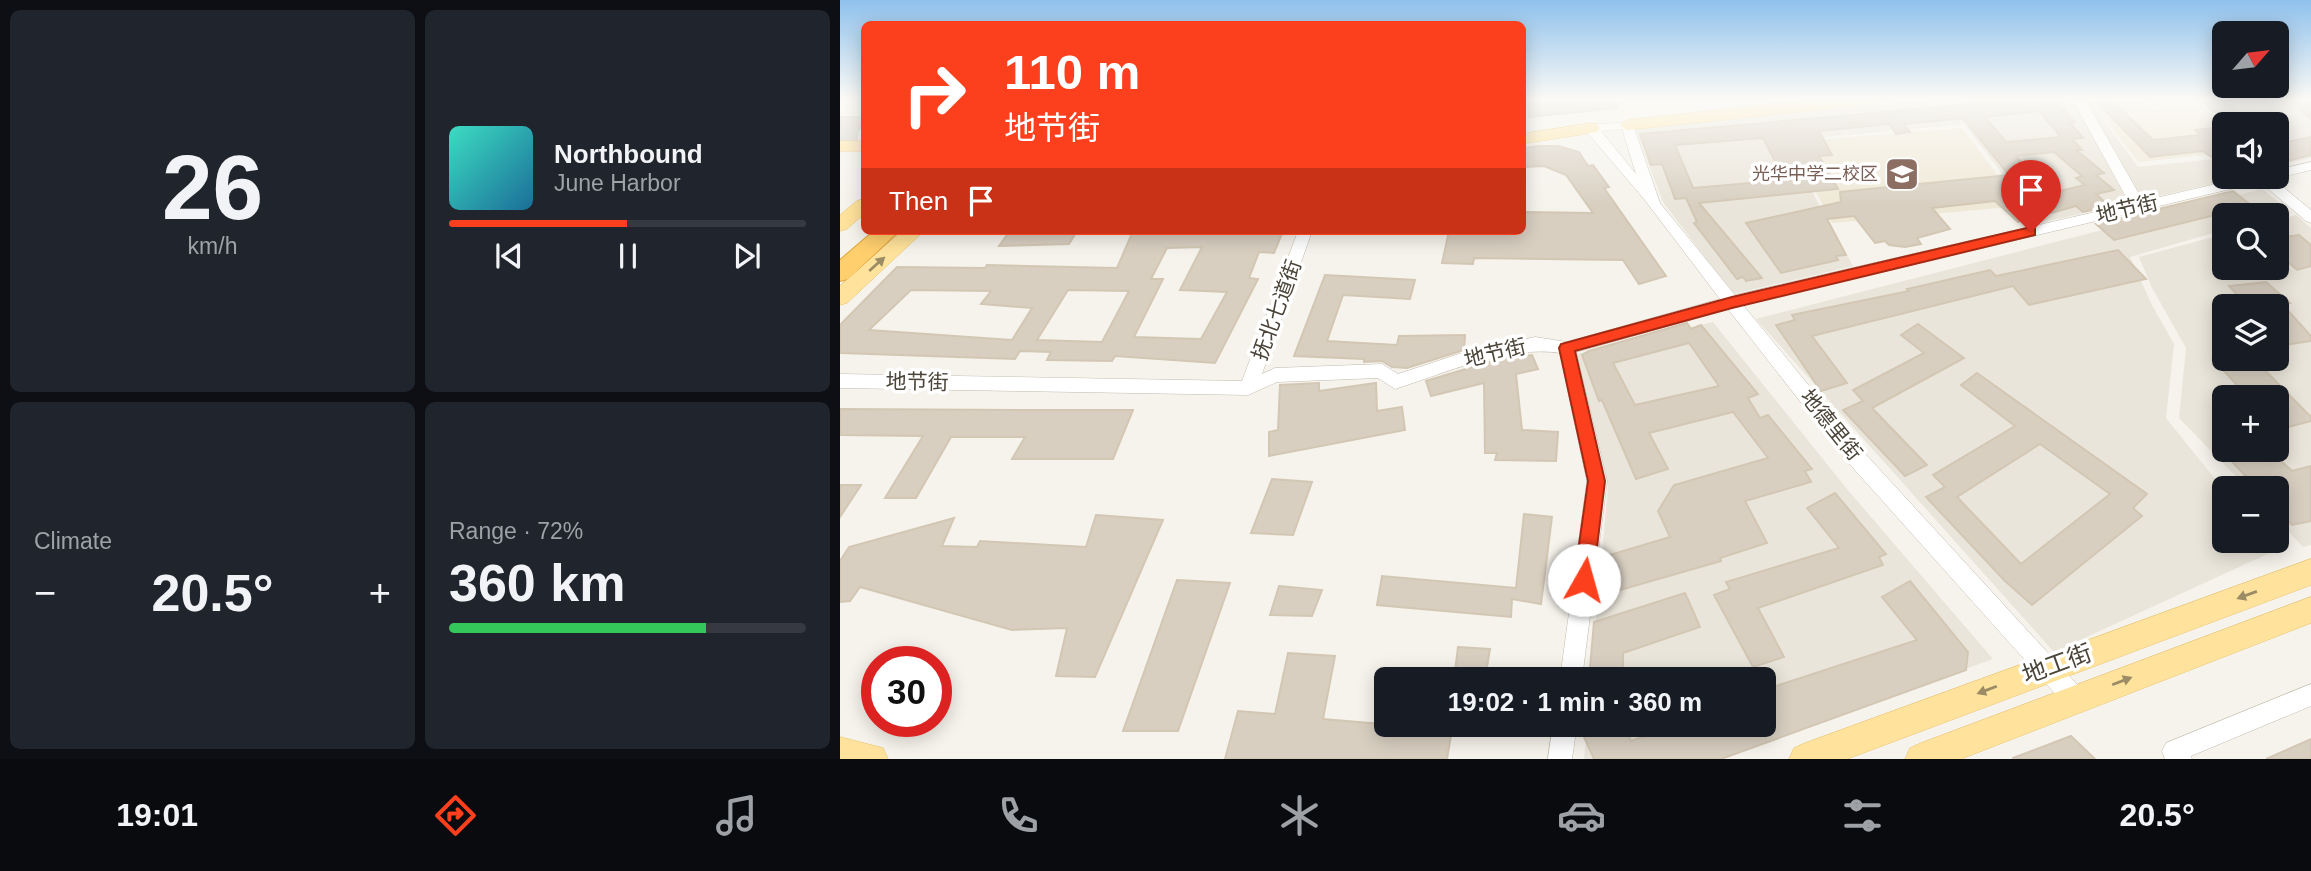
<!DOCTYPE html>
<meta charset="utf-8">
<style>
:root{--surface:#171b24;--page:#20242c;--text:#f1f3f6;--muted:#9ea1a6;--line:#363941;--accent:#fc3f1d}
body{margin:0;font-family:Helvetica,"Noto Sans SC",sans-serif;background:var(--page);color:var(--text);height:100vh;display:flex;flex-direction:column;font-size:26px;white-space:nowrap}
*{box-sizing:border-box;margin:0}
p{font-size:23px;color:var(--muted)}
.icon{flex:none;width:38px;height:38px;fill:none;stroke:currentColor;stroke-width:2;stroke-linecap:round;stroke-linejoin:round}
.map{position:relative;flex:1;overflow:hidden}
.panel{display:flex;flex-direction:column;gap:10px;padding:10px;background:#0d0f14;width:840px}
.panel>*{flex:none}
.top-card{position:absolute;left:21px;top:21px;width:665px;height:214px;border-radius:10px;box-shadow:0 4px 18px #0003;background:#fc3f1d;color:#fff;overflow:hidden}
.needle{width:46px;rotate:62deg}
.tools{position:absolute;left:1372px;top:21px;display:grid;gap:14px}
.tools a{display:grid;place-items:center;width:77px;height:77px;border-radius:10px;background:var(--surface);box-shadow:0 4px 18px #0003;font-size:35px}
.speed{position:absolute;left:21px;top:646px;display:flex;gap:14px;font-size:35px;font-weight:700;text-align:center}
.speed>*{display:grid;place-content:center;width:91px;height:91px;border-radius:50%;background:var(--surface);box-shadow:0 4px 18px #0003;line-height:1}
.speed .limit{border:10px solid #d22;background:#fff;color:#111}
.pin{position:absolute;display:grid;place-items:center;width:60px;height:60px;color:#fff;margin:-72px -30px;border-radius:50% 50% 50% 0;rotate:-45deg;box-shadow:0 0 7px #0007}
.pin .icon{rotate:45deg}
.me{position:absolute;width:77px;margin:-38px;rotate:7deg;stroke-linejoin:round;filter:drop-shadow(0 0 5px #0008)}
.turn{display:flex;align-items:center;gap:24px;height:147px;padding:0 28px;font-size:32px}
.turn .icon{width:91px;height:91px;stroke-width:2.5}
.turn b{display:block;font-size:49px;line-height:60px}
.then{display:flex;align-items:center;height:66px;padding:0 28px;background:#0003;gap:14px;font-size:26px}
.big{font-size:52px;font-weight:700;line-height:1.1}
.panel .widget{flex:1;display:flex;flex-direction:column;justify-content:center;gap:10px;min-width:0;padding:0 24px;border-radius:10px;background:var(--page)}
.panel .dial{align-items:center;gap:0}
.dial b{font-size:91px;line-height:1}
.song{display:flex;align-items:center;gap:21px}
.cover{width:84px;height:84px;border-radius:10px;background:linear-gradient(135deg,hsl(170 70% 55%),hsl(200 70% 35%))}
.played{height:7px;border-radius:4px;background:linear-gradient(90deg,var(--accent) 50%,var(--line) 50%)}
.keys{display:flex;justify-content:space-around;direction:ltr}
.heat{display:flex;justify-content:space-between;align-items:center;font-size:38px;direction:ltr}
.charge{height:10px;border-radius:5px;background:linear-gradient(90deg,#34c759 72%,var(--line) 0)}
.panel .tiles{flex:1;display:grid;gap:10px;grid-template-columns:repeat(2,1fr)}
.trip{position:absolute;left:534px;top:667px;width:402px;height:70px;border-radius:10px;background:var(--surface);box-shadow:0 4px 18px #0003;font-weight:700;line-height:70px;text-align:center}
.tab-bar{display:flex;height:112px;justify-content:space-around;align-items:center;background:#090b0e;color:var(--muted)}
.tab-bar .icon{width:49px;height:49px}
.tab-bar .selected{color:var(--accent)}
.tab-bar b{font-size:32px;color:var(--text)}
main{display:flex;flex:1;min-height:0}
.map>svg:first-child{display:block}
</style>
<main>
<section class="panel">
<div class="tiles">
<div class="widget dial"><b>26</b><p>km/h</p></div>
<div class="widget">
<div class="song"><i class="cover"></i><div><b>Northbound</b><p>June Harbor</p></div></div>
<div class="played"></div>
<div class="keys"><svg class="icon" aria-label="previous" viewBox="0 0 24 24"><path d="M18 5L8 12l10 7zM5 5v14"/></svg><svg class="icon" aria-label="pause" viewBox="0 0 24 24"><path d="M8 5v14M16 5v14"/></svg><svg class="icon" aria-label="next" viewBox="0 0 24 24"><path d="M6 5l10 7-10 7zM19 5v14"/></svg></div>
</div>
<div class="widget"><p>Climate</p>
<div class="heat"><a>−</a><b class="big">20.5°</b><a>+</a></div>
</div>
<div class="widget"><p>Range · 72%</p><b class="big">360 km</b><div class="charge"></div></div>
</div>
</section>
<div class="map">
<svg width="1471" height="759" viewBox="0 0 1471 759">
<rect width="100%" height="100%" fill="#f6f3ec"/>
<!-- residential -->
<g fill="#eae5da" fill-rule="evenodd">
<path d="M1099,99H1248L1298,167L1384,158V177H1403L1200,223L1124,124L944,141L1013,266L893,294L823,202L795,129Z"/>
<path d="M1307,99H1471V158L1440,165L1437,162V124H1391L1364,101L1315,107Z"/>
<path d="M1422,189L1451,212L1437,216L1384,215V230L1290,257L1312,305L1334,344L1326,418L1384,490V541H1425L1434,551L1214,652L916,319Z"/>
<path d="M1456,215L1471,228V545L1463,547L1437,519V488H1407L1339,418L1346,348L1312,288L1299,257L1384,234V268H1437V220ZM1384,306H1437V359H1384ZM1384,397H1437V450H1384Z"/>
<path d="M873,322L1007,489L1153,659L872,759H744L747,725L924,724V679H751L768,487L737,354Z"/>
</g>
<!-- education -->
<g fill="#efe8d6">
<path d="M1248,99H1298L1310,110L1361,105L1384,124V153L1299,162Z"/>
<path d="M1122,128L1181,206L992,223L950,142Z"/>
</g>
<!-- building -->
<g fill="#d8cfc1" stroke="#d3c7b4" stroke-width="2" fill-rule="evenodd">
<path d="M688,99H778V108L689,117Z"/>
<path d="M1190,99H1214L1235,122L1230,123L1243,138L1232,139L1242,150H1236L1264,173L1256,175L1274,190L1256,194L1269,206L1243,212L1236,206L1178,222L1155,201L1092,208L1110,229L1077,238L1081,244L1065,247L1049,245L1045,241L1035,243L1014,216L987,219L1006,255L996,256L998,260L941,273L906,223L1001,202L1000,192L1169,175L1123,118L1064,124L1070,132L1056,134L1049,124L979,131L992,155L979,156L998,189L859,203L922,278L906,281L903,277L897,279L854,223L857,222L846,198L835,199L822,164L811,165L800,134ZM1199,111L1221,137L1166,142L1145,117ZM923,138L945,180L853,188L835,145ZM1214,152L1242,176L1236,178L1245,185L1207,194L1176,156Z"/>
<path d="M1254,99H1270L1313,140L1360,135L1355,130L1384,127V166L1363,151L1310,157Z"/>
<path d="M1360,99H1381L1412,124H1389Z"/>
<path d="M1448,99H1471V119Z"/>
<path d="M0,117H24V124L18,130L0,129Z"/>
<path d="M1471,137V155L1443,162L1437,157V144Z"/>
<path d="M700,146H718L739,152L748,166L753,165L769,187L764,188L826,276L799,284L783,260L634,258L633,264L602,263L609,231H682V212L753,213L726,175L704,166L682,167V148Z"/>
<path d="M1393,191L1412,206L1274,240L1256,224Z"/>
<path d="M170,231H237L229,244L159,246Z"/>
<path d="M293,231H443L434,253L419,252L409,278L418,279L375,363L275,356L272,361L207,360L211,352L180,351L175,359L0,353V325L57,267L145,268L147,265L277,268ZM362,247L340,290L387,292L361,339L294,337L323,279H311L327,248ZM71,290L151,291L141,304L192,308L172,340L29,330ZM228,290L289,291L262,342L197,340Z"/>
<path d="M1459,235L1471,245V266L1457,270L1437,252V238Z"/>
<path d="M1278,250L1306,279L1189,305L1173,286L972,336L1007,383L981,391L936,325L955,320L952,315L1069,291L1067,289L1150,270L1156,276Z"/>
<path d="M485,275L575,280L570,299L503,295L487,341L557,345L559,336L625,335L624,350L567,368L552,367L542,361L524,362V359L454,356Z"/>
<path d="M1426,282L1450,303L1442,304L1471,336V341L1437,346V306H1407L1389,286Z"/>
<path d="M847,323L851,329L861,325L918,394L908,398L920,418L928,415L972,469L965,471L971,482L905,501L927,543L880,558L881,561L773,592L760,558L830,537L818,511L834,485L928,458L893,412L809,433L828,469L796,479L762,400L759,401L742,355L749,351ZM849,343L879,386L795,405L773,363Z"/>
<path d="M1078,324L1124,358L1032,408L1087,465L1065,476L1003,410L1023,401L1013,390L1084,353L1061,335Z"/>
<path d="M692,355L698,369L676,374L682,430L718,432L716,461L655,460L657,453H645L644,383L591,396L586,381L659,359Z"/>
<path d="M1373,359H1414L1471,417V421L1437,430V397H1408Z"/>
<path d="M1137,373L1307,494L1293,508L1302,516L1192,605L1165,581L1086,497L1105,487L1093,475L1175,426L1121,385ZM1200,444L1270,494L1181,564L1117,497Z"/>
<path d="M479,383V391L536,383L537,411L562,407L565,430L429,456V432L438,430L440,385Z"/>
<path d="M0,409L185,410H293L273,459H172L185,437H111L76,498H45L83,436L0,435Z"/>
<path d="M1381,450H1429L1452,471L1471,466V521L1452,525L1437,509V488H1417Z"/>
<path d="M432,479L472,482L453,535L411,533Z"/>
<path d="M0,485H21L0,517Z"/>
<path d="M995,493L1046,554L1039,557L1043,565L918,608L944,657L913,667L874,595L890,589L886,582L999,548L967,508Z"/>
<path d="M684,514L712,517L701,604L672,599L671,617L537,605L542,576L676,588Z"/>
<path d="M256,515L323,520L255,677L216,676L227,628L172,630L20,587L10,601L0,602V561L9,547L114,518L102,546L137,547L140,541L246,547Z"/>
<path d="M337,580L390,583L338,731H283Z"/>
<path d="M1070,581L1128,652L1126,670L881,759H754L744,737L745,724H783L791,741L839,724H924V690L1077,640L1042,597Z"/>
<path d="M439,586L482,590L472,616L430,615Z"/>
<path d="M845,593L860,627L783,653V679H749L754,622Z"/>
<path d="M618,647L650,649L645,679H614Z"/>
<path d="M448,653L495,656L483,719L612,730L607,759H385L398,711L435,714Z"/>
<path d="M1231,736L1255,759H1173V758Z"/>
<path d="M1471,739V759H1426Z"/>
</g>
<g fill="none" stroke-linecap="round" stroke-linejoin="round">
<!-- major-tunnel -->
<path stroke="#d4d0c8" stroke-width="18" stroke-dasharray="18 9" stroke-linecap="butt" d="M0,137L24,138"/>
<!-- minor casing -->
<g stroke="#c2bbae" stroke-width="1">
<g id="minor">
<path d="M1232,99H1245L1303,201L1406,177H1431L1471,210V223L1466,221L1420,182L903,305L1019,447L1243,691L1247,699L1243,707L1235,711L1227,707L1005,459L888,309L736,352L767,481L742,679H720L747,481L720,353C668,345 605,373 555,389L538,378L437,382L408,395L0,388V374L402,381L458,231H472L422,374L435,368L542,364L558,374L619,354L695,337L727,342L880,299L804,199L746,131V125L792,122L820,203L895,295L1290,204ZM782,129L796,174L761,131Z"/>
<path d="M1471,162V170L1437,178L1432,177H1437V170Z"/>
<path d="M1471,684V706L1351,756L1352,759H1325L1322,751L1326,743Z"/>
<path d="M713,724H737L732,759H708Z"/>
</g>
</g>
<!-- major casing -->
<g stroke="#e6c16a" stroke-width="1">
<g id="major">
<path d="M982,99H1041L1033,104L787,130L779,125L787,120Z"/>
<path d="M751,123L757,124L760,128L757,132L682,144V134Z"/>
<rect x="0" y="141" width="24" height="10"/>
<path d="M24,199V214L7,229L0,231V215L17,201Z"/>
<path d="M62,231H84L7,303L0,305V286Z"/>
<path d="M1471,559V585L1007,759H949L954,748L965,743Z"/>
<path d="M1471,597V623L1121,759H1065L1070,748L1081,743Z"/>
<path d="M0,737L43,748L48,759H0Z"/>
</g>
</g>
<!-- highway casing -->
<g stroke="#e0a43c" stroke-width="2">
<path id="highway" d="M34,231H59L8,279L0,281V260Z"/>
</g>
<!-- minor -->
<use href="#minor" fill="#fff" fill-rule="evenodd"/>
<!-- major -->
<use href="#major" fill="#ffe39c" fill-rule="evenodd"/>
<!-- highway -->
<use href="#highway" fill="#ffcf6e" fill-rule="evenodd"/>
</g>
<!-- one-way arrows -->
<defs><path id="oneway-solid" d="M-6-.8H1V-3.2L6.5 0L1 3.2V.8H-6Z" transform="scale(1.75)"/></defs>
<g fill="#9c8c66">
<use href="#oneway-solid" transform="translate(37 264) rotate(-42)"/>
<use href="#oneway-solid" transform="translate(1407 595) rotate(160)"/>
<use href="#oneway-solid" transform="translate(1282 681) rotate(-21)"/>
<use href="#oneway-solid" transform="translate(1147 690) rotate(159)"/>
</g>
<!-- sky -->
<linearGradient id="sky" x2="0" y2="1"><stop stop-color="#8fc1ec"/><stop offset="0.48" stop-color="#fbfaf6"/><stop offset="1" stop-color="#fbfaf6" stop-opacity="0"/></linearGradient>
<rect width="1471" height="206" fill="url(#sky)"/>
<!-- route -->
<path fill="#fc3f1d" stroke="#a42913" stroke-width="2" d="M1191,227L1195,228V235L892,308L735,351L765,481L753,580L751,586L744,589L737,586L734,580L748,481L719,348L721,344L892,297Z"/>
<!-- icons -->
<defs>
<g id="school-square" transform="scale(1.75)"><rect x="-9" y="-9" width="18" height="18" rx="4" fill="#8d6e63" stroke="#fff"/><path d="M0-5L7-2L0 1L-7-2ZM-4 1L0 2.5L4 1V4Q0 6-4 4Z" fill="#fff"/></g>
</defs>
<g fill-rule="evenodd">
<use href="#school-square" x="1062" y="174"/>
</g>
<g text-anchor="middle" stroke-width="7" stroke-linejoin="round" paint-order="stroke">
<!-- far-education labels -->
<g font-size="18" fill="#785e54" stroke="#fff" text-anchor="end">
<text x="1038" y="180">光华中学二校区</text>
</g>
<!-- street labels -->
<g font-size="21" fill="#4b4439" stroke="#fff">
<text transform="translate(1287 209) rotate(-13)" y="7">地节街</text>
<text transform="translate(437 310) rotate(-70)" y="7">抚北七道街</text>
<text transform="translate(655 353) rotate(-13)" y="7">地节街</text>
<text transform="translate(77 382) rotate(1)" y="7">地节街</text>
<text transform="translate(991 425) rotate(51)" y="7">地德里街</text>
</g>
<!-- near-street labels -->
<g font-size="24" fill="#4b4439" stroke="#fff">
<text transform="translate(1217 664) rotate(-20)" y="8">地工街</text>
</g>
</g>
</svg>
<div class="tools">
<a><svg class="needle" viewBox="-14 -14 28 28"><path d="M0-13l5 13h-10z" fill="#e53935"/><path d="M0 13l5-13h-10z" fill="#9ea1a6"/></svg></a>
<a><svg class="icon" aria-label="sound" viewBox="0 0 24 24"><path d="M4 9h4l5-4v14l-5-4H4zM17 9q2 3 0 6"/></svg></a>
<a><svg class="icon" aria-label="search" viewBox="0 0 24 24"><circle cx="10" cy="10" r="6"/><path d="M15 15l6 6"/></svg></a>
<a><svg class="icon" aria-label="layers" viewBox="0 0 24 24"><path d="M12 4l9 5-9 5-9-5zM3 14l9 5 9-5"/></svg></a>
<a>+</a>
<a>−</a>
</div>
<div class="speed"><div class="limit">30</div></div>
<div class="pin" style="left:1191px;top:232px;background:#d93025"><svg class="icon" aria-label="arrive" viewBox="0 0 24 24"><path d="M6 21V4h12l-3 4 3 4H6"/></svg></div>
<svg class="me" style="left:744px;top:580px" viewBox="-20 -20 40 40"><circle r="19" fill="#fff"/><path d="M0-13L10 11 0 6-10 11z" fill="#fc3f1d"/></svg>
<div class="trip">19:02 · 1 min · 360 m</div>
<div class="top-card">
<div class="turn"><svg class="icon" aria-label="right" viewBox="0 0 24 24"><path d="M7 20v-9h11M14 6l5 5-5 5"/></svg><div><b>110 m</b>地节街</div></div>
<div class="then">Then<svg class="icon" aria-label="arrive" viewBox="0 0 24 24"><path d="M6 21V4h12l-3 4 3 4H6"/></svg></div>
</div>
</div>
</main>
<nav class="tab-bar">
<b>19:01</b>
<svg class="icon selected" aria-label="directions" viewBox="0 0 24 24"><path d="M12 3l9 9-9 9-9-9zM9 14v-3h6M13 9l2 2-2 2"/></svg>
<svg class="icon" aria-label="music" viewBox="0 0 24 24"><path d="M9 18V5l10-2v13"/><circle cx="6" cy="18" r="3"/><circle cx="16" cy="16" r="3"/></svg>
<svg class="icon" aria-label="phone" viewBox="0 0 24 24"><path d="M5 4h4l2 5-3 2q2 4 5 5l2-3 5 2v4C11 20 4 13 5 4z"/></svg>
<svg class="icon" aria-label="climate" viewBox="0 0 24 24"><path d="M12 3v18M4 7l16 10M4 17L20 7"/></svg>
<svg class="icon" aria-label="car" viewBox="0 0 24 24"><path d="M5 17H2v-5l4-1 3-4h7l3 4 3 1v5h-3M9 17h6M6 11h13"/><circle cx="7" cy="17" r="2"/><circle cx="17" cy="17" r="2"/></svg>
<svg class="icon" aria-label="filters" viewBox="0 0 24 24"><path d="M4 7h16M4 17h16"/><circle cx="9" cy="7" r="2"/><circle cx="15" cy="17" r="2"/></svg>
<b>20.5°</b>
</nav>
